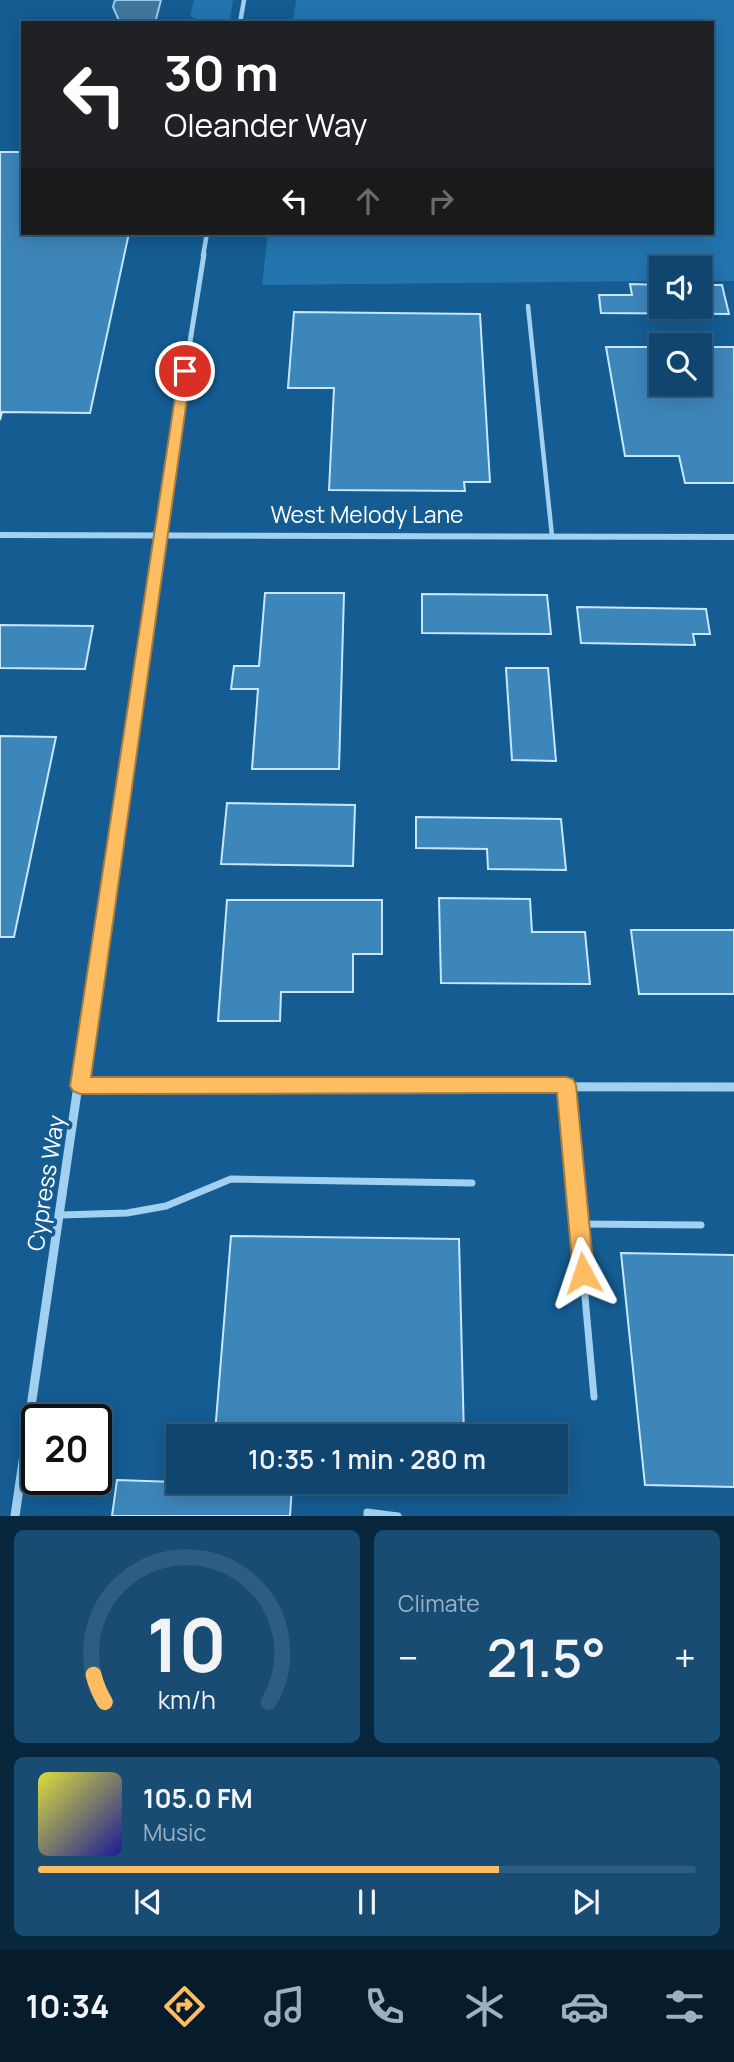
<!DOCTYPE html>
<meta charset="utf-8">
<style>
:root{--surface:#0f456e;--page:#184c73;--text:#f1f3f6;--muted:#9bb1c2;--line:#2f5d81;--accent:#ffbd62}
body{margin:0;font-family:Manrope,sans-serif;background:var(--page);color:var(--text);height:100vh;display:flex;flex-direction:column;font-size:26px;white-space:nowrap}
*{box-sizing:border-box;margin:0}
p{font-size:23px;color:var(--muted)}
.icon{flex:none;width:38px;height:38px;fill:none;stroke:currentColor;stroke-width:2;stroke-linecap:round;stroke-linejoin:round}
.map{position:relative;height:1516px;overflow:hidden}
.side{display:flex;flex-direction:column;gap:14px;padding:14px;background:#08263c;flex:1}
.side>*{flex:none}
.guide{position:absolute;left:21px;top:21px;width:693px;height:214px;border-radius:0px;box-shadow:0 4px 18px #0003,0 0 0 2px var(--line);background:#202124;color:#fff;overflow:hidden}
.fabs{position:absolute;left:649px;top:256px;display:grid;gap:14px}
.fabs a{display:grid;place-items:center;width:63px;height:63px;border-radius:0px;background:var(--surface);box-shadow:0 4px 18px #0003,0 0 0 2px var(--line);font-size:35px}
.speed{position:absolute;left:21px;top:1404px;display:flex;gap:14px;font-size:35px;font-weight:700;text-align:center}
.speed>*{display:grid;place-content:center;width:91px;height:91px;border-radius:50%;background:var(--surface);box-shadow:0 4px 18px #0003,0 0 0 2px var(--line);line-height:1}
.speed .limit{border:4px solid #111;border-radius:10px;background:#fff;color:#111}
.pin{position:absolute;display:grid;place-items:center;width:60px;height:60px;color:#fff;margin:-30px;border:4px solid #fff;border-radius:50%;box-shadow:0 2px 7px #0007}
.me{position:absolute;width:77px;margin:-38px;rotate:355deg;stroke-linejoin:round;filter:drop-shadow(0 0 5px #0008)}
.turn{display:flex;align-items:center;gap:24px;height:147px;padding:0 28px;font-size:32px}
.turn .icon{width:91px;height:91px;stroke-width:2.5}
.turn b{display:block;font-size:49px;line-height:60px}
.lanes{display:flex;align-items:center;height:66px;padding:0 28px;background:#0003;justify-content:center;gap:35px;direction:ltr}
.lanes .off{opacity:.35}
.big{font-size:52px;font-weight:600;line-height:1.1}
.side .card{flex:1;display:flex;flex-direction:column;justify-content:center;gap:10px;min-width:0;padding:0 24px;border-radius:10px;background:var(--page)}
.side .dial{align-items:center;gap:0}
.dial svg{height:182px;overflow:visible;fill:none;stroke:var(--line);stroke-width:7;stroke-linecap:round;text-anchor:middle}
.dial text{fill:var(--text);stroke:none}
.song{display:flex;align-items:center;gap:21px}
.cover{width:84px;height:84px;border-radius:10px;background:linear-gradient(135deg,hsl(60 70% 55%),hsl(240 70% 35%))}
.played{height:7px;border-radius:4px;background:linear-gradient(90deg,var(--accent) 70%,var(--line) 70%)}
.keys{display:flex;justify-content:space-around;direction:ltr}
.heat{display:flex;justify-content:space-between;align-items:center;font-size:38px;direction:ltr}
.side .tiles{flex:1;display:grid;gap:14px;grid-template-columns:1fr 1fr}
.card:last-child{grid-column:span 2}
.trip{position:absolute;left:166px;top:1424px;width:402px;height:70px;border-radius:0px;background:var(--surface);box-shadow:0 4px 18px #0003,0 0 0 2px var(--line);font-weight:600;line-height:70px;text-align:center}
.dock{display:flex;height:112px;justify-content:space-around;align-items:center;background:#061c2c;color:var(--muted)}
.dock .icon{width:49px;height:49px}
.dock .active{color:var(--accent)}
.dock b{font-size:32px;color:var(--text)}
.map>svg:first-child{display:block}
</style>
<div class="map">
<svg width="734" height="1516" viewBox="0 0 734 1516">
<rect width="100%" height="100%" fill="#145c92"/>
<!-- green -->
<g fill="#2375ae">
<path d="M194,0H233L230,21L206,23L190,16Z"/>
<path d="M296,0H734V281H700V268H662L661,281L262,285L268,233H712V23H293Z"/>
</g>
<!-- water -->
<path fill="#44769d" stroke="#94cdf4" stroke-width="2" d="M115,0H161L155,23H120L113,7Z"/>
<!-- building -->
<g fill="#3d86ba" stroke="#c9e7fc" stroke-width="2">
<path d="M0,152H23V233H129L90,413L2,412L0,420Z"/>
<path d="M630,284L662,285V306H700V285H722L729,314L601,313L599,295H632Z"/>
<path d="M294,312L480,314L490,482H464L465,491L329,490L334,388H288Z"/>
<path d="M606,347H662V383H700V347H734V483H685L679,456H625Z"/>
<path d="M265,593H344L339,769H252L258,689H231L234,666H259Z"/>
<path d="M422,594L547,595L551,634L422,633Z"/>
<path d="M577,607L706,609L710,634H693L695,645L581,643Z"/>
<path d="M0,625L93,626L85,669L0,668Z"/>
<path d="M506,668H548L556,761L512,760Z"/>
<path d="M0,736L56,737L14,937H0Z"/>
<path d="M227,803L355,805L353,866L221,864Z"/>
<path d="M416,817L561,819L566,870L488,869L487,849L416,848Z"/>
<path d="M439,898L530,899L532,932H585L590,984L441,983Z"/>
<path d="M227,900H382V954H353V992H281L280,1021H218Z"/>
<path d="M631,930H734V994H639Z"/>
<path d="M231,1236L459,1239L464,1437L215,1433Z"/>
<path d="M621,1253L734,1255V1487L645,1485Z"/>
<path d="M117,1480L292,1486L290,1516H112Z"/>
</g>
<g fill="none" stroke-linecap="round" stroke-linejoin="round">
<!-- service-far1 -->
<path stroke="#a1d0f1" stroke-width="4.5" d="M528,306L552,536"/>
<!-- service -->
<g stroke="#a1d0f1" stroke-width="7">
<path d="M566,1085L594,1397"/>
<path d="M60,1215L127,1213L166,1206L231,1179L472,1183"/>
<path d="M579,1224L701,1225"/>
<path d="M367,1516V1512L398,1516"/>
</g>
<!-- minor-far3 -->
<g stroke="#a1d0f1" stroke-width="4.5">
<path d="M240,23L244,0"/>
<path d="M203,256L207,233"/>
</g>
<!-- minor-far2 -->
<path stroke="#a1d0f1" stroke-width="5" d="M152,580L204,254"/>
<!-- minor-far1 -->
<path stroke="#a1d0f1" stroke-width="7" d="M92,992L153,578"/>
<!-- minor -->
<g stroke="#a1d0f1" stroke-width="9">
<path d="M80,1086L734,1087"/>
<path d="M15,1516L92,990"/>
</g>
<!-- tertiary -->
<path fill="#a1d0f1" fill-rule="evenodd" d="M0,532L734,534V540L0,538Z"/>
</g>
<!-- route -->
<path fill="#ffbd62" stroke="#a67b40" stroke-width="2" d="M185,367L191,371L91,1077H566L573,1079L576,1085L594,1273L591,1280L583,1283L576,1280L573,1273L557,1093L80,1094L73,1091L70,1086L179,371Z"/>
<g text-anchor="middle" stroke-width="7" stroke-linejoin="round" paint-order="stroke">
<!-- street labels -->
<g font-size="23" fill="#fff" stroke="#145c92">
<text x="367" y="523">West Melody Lane</text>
<text transform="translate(46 1183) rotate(-81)" y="8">Cypress Way</text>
</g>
</g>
</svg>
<div class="fabs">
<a><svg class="icon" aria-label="sound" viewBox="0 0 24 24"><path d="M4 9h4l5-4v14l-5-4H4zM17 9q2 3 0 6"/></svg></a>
<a><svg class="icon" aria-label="search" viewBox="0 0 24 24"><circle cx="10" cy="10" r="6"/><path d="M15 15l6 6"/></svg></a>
</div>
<div class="speed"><div class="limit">20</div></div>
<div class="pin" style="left:185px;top:371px;background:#d93025"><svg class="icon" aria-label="arrive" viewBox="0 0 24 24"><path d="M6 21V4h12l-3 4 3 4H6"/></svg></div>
<svg class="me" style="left:583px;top:1273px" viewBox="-20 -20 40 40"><path d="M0-17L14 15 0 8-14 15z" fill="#ffbd62" stroke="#fff" stroke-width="4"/></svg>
<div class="trip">10:35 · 1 min · 280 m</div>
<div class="guide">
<div class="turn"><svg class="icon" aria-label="left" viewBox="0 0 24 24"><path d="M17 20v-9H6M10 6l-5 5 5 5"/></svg><div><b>30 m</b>Oleander Way</div></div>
<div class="lanes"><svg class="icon" aria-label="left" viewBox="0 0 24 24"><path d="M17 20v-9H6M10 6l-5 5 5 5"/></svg><svg class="icon off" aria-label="ahead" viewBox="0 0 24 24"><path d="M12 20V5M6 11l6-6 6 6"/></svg><svg class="icon off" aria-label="right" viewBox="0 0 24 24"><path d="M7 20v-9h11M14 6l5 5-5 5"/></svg></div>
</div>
</div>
<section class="side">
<div class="tiles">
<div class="card dial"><svg viewBox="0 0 100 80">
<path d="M14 69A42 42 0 1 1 86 69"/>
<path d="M14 69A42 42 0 0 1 9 57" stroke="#ffbd62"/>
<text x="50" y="56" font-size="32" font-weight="700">10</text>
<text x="50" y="72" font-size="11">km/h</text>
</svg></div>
<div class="card"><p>Climate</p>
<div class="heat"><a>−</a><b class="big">21.5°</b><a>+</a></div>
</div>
<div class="card">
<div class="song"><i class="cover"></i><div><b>105.0 FM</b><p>Music</p></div></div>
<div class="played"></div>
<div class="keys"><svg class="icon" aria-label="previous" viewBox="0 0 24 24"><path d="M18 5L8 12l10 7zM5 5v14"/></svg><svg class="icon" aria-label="pause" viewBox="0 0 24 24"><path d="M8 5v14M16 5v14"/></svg><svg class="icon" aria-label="next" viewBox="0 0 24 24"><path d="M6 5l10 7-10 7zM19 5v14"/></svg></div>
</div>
</div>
</section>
<nav class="dock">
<b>10:34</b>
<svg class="icon active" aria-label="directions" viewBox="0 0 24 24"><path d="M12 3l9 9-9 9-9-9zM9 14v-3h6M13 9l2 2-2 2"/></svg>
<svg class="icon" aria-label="music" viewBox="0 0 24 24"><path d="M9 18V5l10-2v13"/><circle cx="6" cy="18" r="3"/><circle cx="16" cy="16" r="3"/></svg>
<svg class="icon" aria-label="phone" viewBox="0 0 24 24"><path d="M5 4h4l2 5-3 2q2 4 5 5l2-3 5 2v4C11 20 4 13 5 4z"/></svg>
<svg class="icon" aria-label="climate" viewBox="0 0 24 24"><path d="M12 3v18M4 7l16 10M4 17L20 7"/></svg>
<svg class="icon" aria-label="car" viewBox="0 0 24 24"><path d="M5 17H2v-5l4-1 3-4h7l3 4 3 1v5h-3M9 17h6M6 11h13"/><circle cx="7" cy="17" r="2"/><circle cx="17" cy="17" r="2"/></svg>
<svg class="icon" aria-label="filters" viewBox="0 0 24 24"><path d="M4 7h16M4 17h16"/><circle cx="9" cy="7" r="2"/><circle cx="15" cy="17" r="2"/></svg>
</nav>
